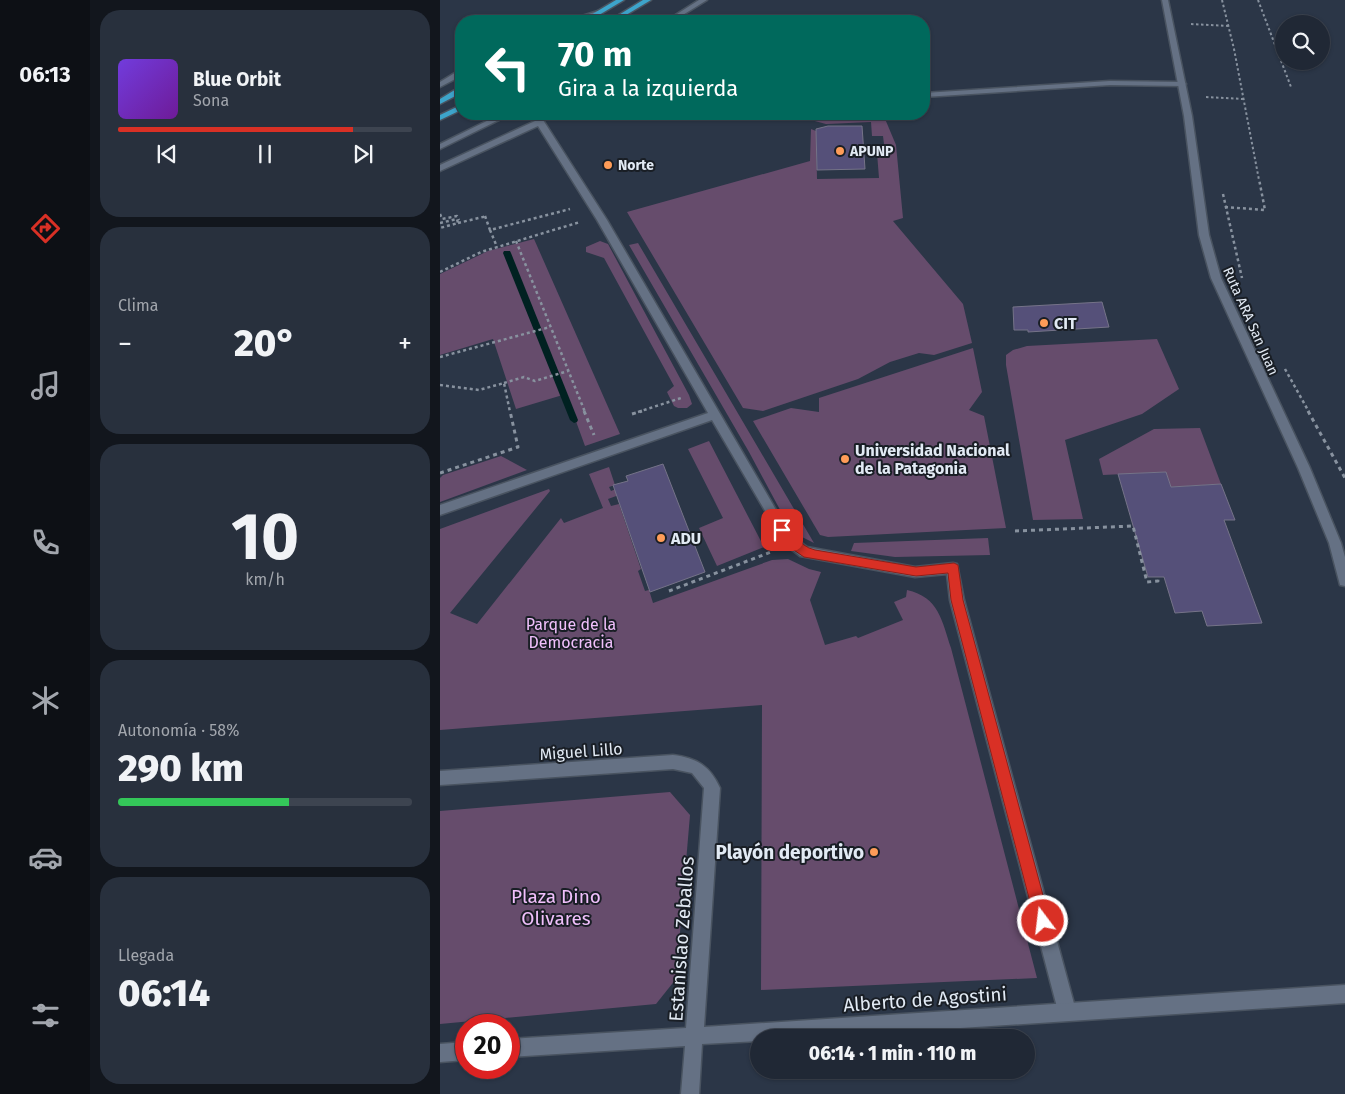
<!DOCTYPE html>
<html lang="es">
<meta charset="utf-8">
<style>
:root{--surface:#202835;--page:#28303d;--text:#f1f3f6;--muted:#a2a6ad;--line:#3d4450;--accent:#d93025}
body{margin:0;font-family:"Fira Sans",sans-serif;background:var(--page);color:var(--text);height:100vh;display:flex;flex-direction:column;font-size:19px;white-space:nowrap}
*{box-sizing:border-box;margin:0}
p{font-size:16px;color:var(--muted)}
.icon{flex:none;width:28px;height:28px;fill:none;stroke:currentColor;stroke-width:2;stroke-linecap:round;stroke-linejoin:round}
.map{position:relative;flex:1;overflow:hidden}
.sheet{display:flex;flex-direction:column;gap:10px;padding:10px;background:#12161d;width:350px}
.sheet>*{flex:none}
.guide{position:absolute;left:15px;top:15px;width:475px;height:105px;border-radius:20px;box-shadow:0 1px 4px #0004,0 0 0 1px var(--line);background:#00695c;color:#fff;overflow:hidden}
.controls{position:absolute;left:835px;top:15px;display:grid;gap:10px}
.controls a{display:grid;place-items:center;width:55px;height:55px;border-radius:50%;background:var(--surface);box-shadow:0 1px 4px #0004,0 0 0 1px var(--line);font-size:25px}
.speed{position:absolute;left:15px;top:1014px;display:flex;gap:10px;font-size:25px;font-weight:700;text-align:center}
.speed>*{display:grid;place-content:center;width:65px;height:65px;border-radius:50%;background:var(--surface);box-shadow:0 1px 4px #0004,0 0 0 1px var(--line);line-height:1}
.speed .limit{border:8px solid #d22;background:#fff;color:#111}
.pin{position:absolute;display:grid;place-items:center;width:42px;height:42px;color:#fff;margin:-21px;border-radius:10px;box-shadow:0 2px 8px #0006}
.me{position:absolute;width:55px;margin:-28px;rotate:345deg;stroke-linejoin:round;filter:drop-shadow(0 0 4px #0008)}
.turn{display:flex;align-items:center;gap:18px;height:105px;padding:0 20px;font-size:22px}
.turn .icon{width:65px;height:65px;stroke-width:2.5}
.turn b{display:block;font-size:35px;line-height:42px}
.big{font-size:38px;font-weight:800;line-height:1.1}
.sheet .widget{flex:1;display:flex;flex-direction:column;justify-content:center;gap:8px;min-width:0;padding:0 18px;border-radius:20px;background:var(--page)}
.sheet .dial{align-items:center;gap:0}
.dial b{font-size:65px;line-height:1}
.song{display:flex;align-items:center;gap:15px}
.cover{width:60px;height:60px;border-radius:8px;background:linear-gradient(135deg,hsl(260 70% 55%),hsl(280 70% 35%))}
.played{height:5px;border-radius:2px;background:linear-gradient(90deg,var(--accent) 80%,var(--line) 80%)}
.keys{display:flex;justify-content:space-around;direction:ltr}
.heat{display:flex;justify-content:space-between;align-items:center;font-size:28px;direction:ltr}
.charge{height:8px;border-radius:4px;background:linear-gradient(90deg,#34c759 58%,var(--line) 0)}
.trip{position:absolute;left:310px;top:1029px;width:285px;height:50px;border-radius:25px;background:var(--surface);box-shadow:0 1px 4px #0004,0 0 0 1px var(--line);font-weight:800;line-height:50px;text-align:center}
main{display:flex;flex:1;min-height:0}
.tab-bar{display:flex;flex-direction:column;width:90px;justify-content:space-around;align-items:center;background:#0d1015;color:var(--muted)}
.tab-bar .icon{width:35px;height:35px}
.tab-bar .on{color:var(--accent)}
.tab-bar b{font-size:22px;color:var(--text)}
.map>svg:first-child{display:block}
</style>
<main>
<nav class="tab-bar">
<b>06:13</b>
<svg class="icon on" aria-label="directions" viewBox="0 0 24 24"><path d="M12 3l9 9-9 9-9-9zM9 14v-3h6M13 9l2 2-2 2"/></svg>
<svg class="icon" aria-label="music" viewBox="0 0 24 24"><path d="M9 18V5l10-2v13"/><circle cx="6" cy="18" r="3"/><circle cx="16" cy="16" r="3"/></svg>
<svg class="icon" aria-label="phone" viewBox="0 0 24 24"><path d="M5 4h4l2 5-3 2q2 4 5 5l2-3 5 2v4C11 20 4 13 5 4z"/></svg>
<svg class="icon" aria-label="climate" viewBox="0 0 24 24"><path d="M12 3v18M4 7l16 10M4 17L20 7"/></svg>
<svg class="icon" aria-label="car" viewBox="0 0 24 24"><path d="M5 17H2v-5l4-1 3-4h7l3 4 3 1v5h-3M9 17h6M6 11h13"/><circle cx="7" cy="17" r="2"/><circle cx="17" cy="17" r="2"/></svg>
<svg class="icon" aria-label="filters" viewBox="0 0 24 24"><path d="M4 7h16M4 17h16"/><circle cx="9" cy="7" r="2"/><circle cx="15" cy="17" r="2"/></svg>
</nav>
<section class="sheet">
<div class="widget">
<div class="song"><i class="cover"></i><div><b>Blue Orbit</b><p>Sona</p></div></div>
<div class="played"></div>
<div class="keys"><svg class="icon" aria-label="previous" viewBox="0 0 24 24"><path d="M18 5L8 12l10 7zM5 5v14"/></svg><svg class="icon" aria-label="pause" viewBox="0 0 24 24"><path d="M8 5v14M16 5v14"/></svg><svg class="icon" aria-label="next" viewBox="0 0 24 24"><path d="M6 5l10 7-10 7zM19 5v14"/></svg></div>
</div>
<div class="widget"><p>Clima</p>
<div class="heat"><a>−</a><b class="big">20°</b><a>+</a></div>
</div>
<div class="widget dial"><b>10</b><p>km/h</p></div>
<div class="widget"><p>Autonomía · 58%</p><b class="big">290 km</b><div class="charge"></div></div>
<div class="widget"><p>Llegada</p><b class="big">06:14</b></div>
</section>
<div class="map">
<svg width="905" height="1094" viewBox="0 0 905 1094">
<rect width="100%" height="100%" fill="#2b3647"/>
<!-- green -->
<g fill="#664c6c">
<path d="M377,114H443L456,145L463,218L453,221L523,304L532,343L494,355L479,353L450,362L418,379L323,411L303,408L187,212L370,161L371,129L376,131L377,179L439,178L437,153L445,152L443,136H432L431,122L386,124L371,120V116Z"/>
<path d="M94,239L180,434L145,446L126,394L76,409L53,339L0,355V274L48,251Z"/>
<path d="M160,241L168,244L249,395L252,404L247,408H238L234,406L227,392L234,386L164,258L146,252V247Z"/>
<path d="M198,243L374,543L358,535L345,519L309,452L189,245Z"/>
<path d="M717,339L739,389L702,414L625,440L643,519L593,520L566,365V355L573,350L587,346Z"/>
<path d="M533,348L542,392L529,410L544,416L566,528L388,537L380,535L313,421L351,408L379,412V398Z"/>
<path d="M760,428L781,484L731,487L725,472L663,475L659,459L714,429Z"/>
<path d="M269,441L324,547L277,566L259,528L283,518L248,449Z"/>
<path d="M61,456L87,470L0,502V478L3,475Z"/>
<path d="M169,467L175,485L169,487L171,491L176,489L179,495L168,499L171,506L179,504L201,569L198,571L205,591L209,590L213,603L332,560L348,559L369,569L381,572L370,600L385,645L416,636L418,638L463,620L454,602L466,597L467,590C499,597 502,621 511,648L597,978L321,990L322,705L0,730V529L109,489L110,491L10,613L37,624L121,518L124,523L163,508L149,474Z"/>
<path d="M548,538L550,555L455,557L411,551L414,543Z"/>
<path d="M230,792L250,815L236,979L216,1004L0,1024V811Z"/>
</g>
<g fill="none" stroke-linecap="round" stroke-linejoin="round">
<!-- stream -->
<path fill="#002121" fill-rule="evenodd" d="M64,251H70L71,253L138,420L137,422L134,423L130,420L63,253Z"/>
</g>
<!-- building -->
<g fill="#555079" stroke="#757388">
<path d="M388,126H422L425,169L377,170L376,129Z"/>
<path d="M662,302L669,327L588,332V330H574L573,307Z"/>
<path d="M223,464L265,572L210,592L173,485L188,481L186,476Z"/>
<path d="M726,472L731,487L781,484L795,520H784L822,623L767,626L762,611L735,613L724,577H708L678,474Z"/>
</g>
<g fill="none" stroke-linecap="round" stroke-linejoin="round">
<!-- lane casing -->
<g stroke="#495360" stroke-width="3">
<g id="lane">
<path d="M259,0H267L233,21H226Z"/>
<path d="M158,11L161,13L160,14L136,21H126Z"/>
<path d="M18,71H21V76L0,87V82Z"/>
<path d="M670,81L742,82L746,84L742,86L670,85L484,97V93Z"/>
<path d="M61,114H71L0,149V144Z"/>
<path d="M90,114H98L103,120L167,220L346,527L356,539L367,547L475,567L513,563L517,564L524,600L636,1011L633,1017L627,1020L621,1017L618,1011L510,600L507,574L475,577L360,556L348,547L338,533L272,420L0,515V505L268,413L157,220L98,126L0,171V165L95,121Z"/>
</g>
</g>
<!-- street casing -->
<g stroke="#495360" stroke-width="3">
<g id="street">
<path d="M233,755C257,758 270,766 280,788L264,1027L905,985V1003L368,1038H319V1041L262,1044L259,1094H241L245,1046L69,1057V1039L246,1028L264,788L252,773L233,769L0,785V771Z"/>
<path d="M26,1042V1060L0,1062V1044Z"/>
</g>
</g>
<!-- secondary casing -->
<g stroke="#495360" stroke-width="3">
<path id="secondary" d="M722,0H728L752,116L769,235L781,278L870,468L901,543L905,557V586L900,585L899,581L889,543L858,468L771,278L759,235L744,116Z"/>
</g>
<!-- primary casing -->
<g stroke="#495360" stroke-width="3">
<g id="primary">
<path d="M176,0H184L149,21H141Z"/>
<path d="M203,0H211L176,21H169Z"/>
<path d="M18,88H21V93L0,104V99Z"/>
<path d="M21,105V110L0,120V115Z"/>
</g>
</g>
<!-- path-far2 -->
<g stroke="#88929f" stroke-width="2" stroke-dasharray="2.5 2.5" stroke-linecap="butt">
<path d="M782,0L794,49L819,180"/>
<path d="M818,0L851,87"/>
<path d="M751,24L789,26"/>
<path d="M766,97L803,99"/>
</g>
<!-- path-far1 -->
<g stroke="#88929f" stroke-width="2.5" stroke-dasharray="3 3" stroke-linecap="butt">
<path d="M783,194L802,278"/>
<path d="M785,207L825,210L819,179"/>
<path d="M0,214L2,219L17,216L19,220"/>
<path d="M45,216L50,230L130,209"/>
<path d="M0,223L17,219L18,223L0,228"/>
<path d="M18,223L47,216"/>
<path d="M50,230L57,247"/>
<path d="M76,241L145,412"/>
<path d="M0,272L41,252L140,222"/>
<path d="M0,357L110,327"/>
<path d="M845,369L869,412"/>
<path d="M64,383L84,377L95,381L128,371"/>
<path d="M0,385L39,390L64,383L70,412"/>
<path d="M198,412L241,398"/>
</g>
<!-- path -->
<g stroke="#88929f" stroke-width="3" stroke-dasharray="4 4" stroke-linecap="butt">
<path d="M144,411L154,435"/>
<path d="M868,411L905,478"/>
<path d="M192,414L202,411"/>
<path d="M0,473L78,447L70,411"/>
<path d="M575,531L693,526L707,582L718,581L717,577"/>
<path d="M229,591L331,552"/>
</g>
<!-- lane -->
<use href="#lane" fill="#657184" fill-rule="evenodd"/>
<!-- street -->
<use href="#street" fill="#657184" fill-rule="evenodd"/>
<!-- secondary -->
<use href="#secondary" fill="#657184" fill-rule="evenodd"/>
<!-- primary -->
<use href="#primary" fill="#3da4cb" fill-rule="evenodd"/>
</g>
<!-- route -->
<path fill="#d93025" stroke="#8d1f18" d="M342,526C355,530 357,546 375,550L476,567L514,563L518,565L523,600L610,921L608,926L603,928L597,926L595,921L511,600L508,573L476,576L364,557L348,546L337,530L338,527Z"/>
<!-- markers -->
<g fill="#fe9c58" stroke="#191e25" stroke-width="2">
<circle cx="400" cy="151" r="5"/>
<circle cx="168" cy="165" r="5"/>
<circle cx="604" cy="323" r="5"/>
<circle cx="405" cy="459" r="5"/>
<circle cx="221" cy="538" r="5"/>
<circle cx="434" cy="852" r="5"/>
</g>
<g text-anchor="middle" stroke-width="4" stroke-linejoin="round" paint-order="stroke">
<!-- far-poi labels -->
<g font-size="14" font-weight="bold" fill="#e2eaf4" stroke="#191e25" text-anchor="start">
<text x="410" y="156">APUNP</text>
<text x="178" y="170">Norte</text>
</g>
<!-- far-street labels -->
<g font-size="14" fill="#e2eaf4" stroke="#191e25">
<text transform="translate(811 321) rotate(66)" y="5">Ruta ARA San Juan</text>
</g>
<!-- poi labels -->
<g font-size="16" font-weight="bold" fill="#e2eaf4" stroke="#191e25" text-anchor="start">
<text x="614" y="329">CIT</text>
<text x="415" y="456">Universidad Nacional<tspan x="415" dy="18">de la Patagonia</tspan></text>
<text x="231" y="544">ADU</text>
</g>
<!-- park labels -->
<g font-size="16" fill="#f1c0fc" stroke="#191e25">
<text x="131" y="630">Parque de la<tspan x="131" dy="18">Democracia</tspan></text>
</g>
<!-- street labels -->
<g font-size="16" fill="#e2eaf4" stroke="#191e25">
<text transform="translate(141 751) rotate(-4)" y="6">Miguel Lillo</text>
</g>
<!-- near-poi labels -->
<g font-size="19" font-weight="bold" fill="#e2eaf4" stroke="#191e25" text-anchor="end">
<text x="424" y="859">Playón deportivo</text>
</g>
<!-- near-park labels -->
<g font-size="19" fill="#f1c0fc" stroke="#191e25">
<text x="116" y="903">Plaza Dino<tspan x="116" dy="22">Olivares</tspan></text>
</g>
<!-- near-street labels -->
<g font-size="19" fill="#e2eaf4" stroke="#191e25">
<text transform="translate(241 939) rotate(-86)" y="7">Estanislao Zeballos</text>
<text transform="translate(485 999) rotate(-4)" y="7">Alberto de Agostini</text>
</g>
</g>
</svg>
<div class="controls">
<a><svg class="icon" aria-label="search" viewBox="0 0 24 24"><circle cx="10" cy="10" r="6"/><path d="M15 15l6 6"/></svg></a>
</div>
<div class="speed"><div class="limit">20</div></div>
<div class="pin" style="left:342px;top:530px;background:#d93025"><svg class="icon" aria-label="arrive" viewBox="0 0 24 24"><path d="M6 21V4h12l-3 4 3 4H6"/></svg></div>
<svg class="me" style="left:603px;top:921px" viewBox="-20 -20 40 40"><circle r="17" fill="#d93025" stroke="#fff" stroke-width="3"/><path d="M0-11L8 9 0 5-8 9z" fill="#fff"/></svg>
<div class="trip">06:14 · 1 min · 110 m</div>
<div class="guide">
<div class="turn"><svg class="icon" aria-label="left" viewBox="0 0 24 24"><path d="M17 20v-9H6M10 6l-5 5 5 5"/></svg><div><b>70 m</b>Gira a la izquierda</div></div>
</div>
</div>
</main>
